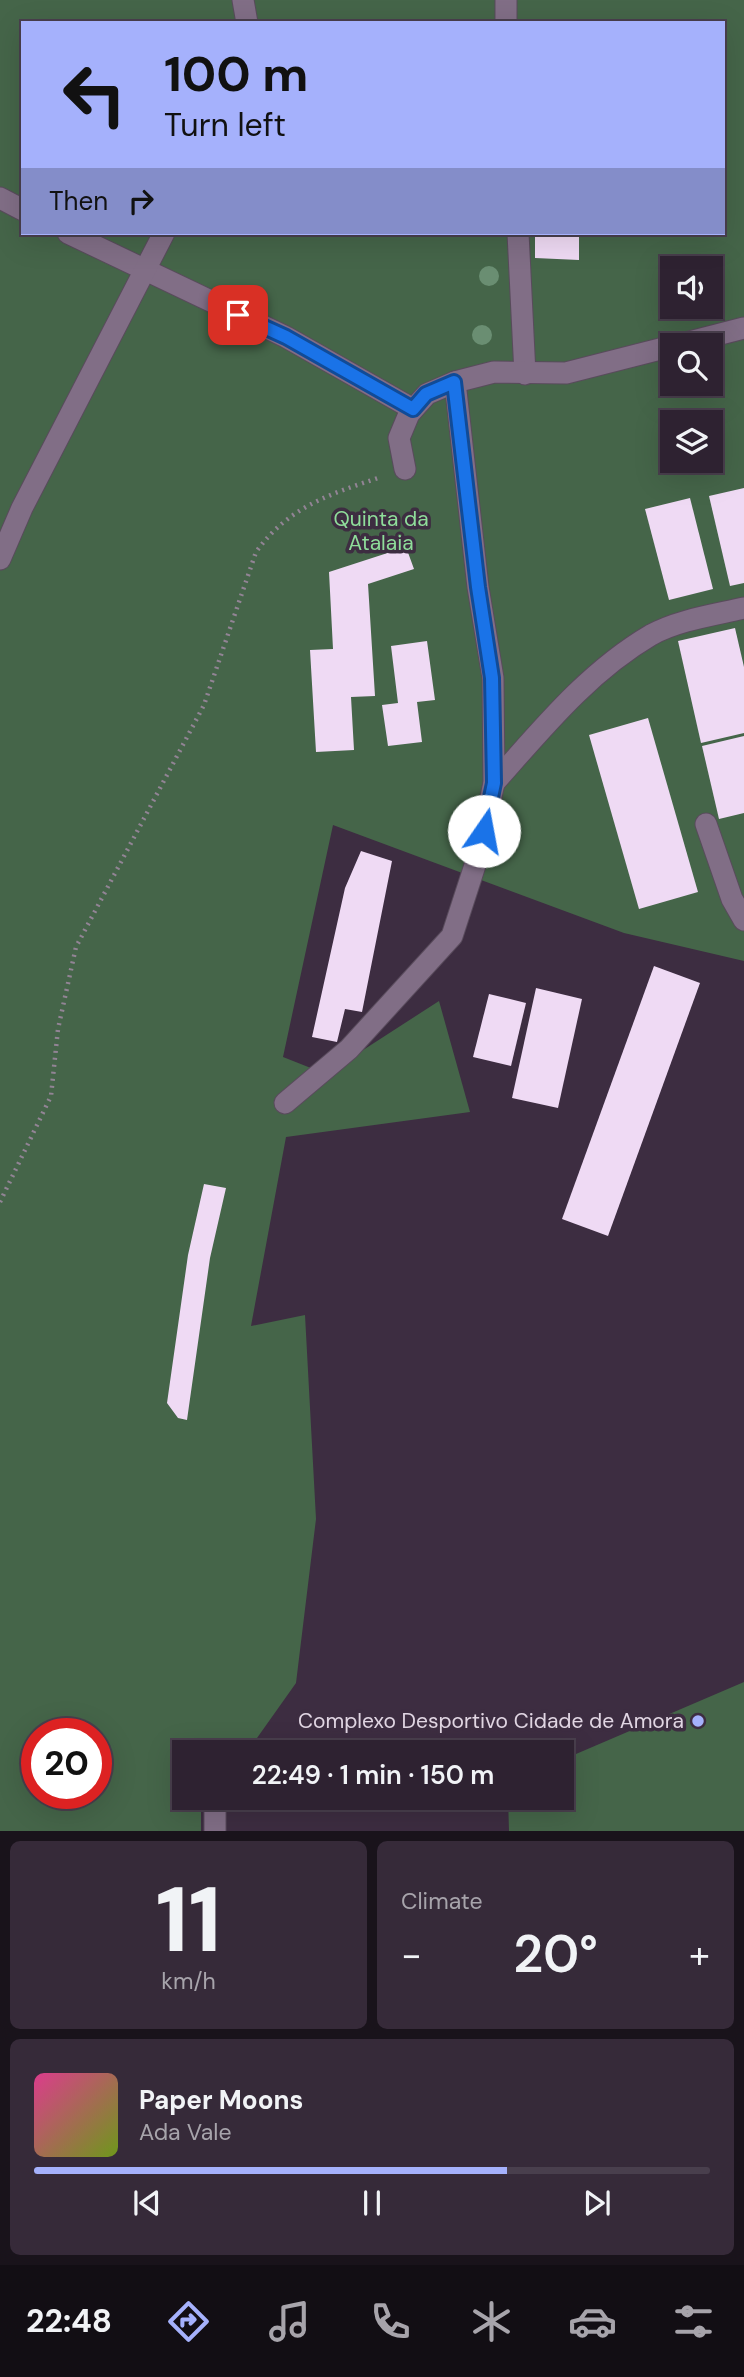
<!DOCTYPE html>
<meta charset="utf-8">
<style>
:root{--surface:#2e2231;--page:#362a39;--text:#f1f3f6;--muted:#a7a4ab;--line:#493f4d;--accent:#a5b1fc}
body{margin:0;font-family:"DM Sans",sans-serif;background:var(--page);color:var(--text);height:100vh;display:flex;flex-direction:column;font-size:26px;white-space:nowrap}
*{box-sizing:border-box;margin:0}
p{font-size:23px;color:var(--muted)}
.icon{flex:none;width:38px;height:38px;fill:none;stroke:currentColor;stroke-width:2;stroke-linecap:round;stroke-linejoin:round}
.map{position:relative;height:1831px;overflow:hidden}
.drawer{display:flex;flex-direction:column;gap:10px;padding:10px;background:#19131b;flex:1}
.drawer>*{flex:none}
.top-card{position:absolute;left:21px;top:21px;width:704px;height:214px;border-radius:0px;box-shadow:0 7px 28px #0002,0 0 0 2px var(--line);background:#a5b1fc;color:#111;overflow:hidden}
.controls{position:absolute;left:660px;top:256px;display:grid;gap:14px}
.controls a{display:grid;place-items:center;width:63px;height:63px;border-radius:0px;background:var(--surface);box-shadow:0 7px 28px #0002,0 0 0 2px var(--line);font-size:35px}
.speed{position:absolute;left:21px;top:1718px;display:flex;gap:14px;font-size:35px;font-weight:700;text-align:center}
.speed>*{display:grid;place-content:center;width:91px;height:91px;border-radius:50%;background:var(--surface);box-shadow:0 7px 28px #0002,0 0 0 2px var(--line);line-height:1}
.speed .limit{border:10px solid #d22;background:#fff;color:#111}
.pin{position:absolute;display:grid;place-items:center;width:60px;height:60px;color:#fff;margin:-30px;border-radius:14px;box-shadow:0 4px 10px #0006}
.me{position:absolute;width:77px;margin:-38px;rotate:12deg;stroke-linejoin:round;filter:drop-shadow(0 0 5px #0008)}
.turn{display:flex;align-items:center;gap:24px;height:147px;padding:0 28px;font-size:32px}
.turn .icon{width:91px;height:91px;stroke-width:2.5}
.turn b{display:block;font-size:49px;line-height:60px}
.then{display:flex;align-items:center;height:66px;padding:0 28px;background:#0003;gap:14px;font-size:26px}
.big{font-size:52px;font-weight:600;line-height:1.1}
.drawer .widget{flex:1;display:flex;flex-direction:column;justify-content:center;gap:10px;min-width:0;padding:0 24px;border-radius:10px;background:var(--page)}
.drawer .dial{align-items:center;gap:0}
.dial b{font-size:91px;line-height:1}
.song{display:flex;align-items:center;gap:21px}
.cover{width:84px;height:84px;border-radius:10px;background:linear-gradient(135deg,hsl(330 70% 55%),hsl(80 70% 35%))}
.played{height:7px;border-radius:4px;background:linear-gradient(90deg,var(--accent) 70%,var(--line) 70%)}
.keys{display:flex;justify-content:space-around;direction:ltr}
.heat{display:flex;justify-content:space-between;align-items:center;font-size:38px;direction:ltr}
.drawer .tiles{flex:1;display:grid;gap:10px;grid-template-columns:1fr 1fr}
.widget:last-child{grid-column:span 2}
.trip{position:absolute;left:172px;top:1740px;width:402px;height:70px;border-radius:0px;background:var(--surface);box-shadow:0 7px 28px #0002,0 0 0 2px var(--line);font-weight:600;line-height:70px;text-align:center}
.dock{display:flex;height:112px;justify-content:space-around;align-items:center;background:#120e14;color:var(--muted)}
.dock .icon{width:49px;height:49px}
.dock .on{color:var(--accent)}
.dock b{font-size:32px;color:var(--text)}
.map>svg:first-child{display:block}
</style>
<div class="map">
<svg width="744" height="1831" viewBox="0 0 744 1831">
<rect width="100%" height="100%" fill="#3d2d41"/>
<!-- green -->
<g fill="#456549" fill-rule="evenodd">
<path d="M0,0H744V961L624,933L333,825L283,1057L326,1074L439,1001L470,1112L286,1137L251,1326L305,1315L316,1519L296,1683L247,1752H184V1797H201V1831H0ZM23,23H723V233H23ZM672,268H710V306H672ZM672,345H710V383H672ZM672,422H710V460H672ZM37,1734H96V1794H37Z"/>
<path d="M744,1682V1831H509L508,1797H562V1760Z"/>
</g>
<!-- building -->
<g fill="#efdaf4">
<path d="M535,233H579V260L535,258Z"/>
<path d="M744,488V583L730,586L709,496Z"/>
<path d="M690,498L713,589L669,600L645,509Z"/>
<path d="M406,547L414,569L368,584L375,696L351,697L354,750L316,752L310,650L333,649L329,572Z"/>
<path d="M735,628L744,667V733L701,743L678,641Z"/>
<path d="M427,641L435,700L417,702L422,742L388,746L382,705L398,703L391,646Z"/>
<path d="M648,718L698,892L639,909L589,735Z"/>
<path d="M744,736V813L719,819L702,746Z"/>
<path d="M361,851L392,861L362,1012L345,1009L337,1042L312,1037L345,888Z"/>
<path d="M654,966L700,983L608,1236L562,1219Z"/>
<path d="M536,988L582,999L558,1108L512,1098Z"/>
<path d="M489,994L526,1003L511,1066L473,1057Z"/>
<path d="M204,1184L226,1188L210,1258L187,1420L178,1418L167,1403L188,1255Z"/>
</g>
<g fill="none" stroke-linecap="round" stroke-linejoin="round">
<!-- minor casing -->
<g stroke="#594b5c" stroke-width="23">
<g id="minor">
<path d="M243,0L247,23"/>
<path d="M506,23V0"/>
<path d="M0,198L23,210"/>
<path d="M68,233L286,337L413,409"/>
<path d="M518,233L525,374"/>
<path d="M678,345L744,328"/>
<path d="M405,469L399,438L409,414L427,394L455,382L494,372L566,373L672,346"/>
<path d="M0,559L22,508L164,233"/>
<path d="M494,783C542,729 588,672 651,635C678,620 714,615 744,608"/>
<path d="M706,824L732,899L744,920"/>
<path d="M285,1103L349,1049L452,936L478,856L494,783L493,678L478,587L455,382"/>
<path d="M215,1831V1797"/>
</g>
</g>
<!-- path -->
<path stroke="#928495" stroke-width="4.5" stroke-dasharray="2 5" stroke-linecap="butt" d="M0,1202L51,1096L58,1029L76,947L204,705L256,552C288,507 330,494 381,477"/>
<!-- minor -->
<use href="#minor" stroke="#816e86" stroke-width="21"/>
</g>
<!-- trees -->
<g fill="#6a8e72">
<circle cx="489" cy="276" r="10"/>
<circle cx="482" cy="335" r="10"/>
</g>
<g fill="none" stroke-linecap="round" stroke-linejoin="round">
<!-- route casing -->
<g stroke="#114b97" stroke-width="18">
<path id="route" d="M238,315L286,337L413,409L426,394L454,382L478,587L492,678L494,783L484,831"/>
</g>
<!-- route -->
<use href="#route" stroke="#1a73e8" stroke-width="12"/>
</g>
<!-- markers -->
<circle fill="#a5b1fc" stroke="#3d2d41" stroke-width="2.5" cx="698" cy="1721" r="7"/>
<g text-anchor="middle" stroke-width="7" stroke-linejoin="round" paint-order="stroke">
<!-- park labels -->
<g font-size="21" fill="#8fdd9a" stroke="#3d2d41">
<text x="381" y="526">Quinta da<tspan x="381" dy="24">Atalaia</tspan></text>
</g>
<!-- poi labels -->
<g font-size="21" fill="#e1d6e3" stroke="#3d2d41" text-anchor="end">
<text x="684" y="1728">Complexo Desportivo Cidade de Amora</text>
</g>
</g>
</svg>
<div class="controls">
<a><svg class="icon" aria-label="sound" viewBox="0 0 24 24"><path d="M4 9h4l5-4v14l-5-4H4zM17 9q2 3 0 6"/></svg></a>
<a><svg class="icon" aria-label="search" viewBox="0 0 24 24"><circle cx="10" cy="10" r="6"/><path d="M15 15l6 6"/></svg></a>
<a><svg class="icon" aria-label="layers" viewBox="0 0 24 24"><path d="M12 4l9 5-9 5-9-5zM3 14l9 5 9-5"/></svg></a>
</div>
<div class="speed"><div class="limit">20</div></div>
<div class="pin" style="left:238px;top:315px;background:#d93025"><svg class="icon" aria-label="arrive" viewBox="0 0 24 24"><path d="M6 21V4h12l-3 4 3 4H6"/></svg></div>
<svg class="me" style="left:484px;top:831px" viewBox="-20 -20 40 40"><circle r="19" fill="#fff"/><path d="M0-13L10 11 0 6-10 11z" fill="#1a73e8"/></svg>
<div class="trip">22:49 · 1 min · 150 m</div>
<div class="top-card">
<div class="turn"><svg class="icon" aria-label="left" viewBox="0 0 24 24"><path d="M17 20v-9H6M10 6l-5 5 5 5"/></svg><div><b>100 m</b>Turn left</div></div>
<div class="then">Then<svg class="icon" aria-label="right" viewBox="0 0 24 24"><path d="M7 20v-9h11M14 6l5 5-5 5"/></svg></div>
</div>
</div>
<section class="drawer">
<div class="tiles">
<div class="widget dial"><b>11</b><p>km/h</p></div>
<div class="widget"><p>Climate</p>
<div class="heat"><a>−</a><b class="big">20°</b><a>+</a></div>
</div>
<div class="widget">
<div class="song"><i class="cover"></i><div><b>Paper Moons</b><p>Ada Vale</p></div></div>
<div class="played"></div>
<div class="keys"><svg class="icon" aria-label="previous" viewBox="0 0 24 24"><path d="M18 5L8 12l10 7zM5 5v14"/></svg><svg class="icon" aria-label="pause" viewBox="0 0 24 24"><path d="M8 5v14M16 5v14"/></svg><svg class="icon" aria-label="next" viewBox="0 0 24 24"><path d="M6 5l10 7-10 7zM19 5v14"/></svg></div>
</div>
</div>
</section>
<nav class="dock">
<b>22:48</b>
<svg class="icon on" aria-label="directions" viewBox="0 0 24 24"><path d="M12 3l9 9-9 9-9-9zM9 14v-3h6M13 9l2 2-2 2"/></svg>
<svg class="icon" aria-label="music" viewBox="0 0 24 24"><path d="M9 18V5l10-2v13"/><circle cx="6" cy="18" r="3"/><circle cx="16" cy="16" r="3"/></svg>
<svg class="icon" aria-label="phone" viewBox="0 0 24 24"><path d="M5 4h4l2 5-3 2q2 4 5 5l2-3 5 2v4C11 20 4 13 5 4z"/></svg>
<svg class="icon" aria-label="climate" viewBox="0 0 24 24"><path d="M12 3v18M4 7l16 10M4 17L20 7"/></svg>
<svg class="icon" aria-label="car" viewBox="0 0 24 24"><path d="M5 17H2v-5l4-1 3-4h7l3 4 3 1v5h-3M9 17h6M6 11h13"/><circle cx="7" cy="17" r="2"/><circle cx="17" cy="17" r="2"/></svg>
<svg class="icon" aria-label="filters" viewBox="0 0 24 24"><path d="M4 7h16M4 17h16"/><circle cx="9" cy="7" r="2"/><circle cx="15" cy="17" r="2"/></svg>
</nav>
